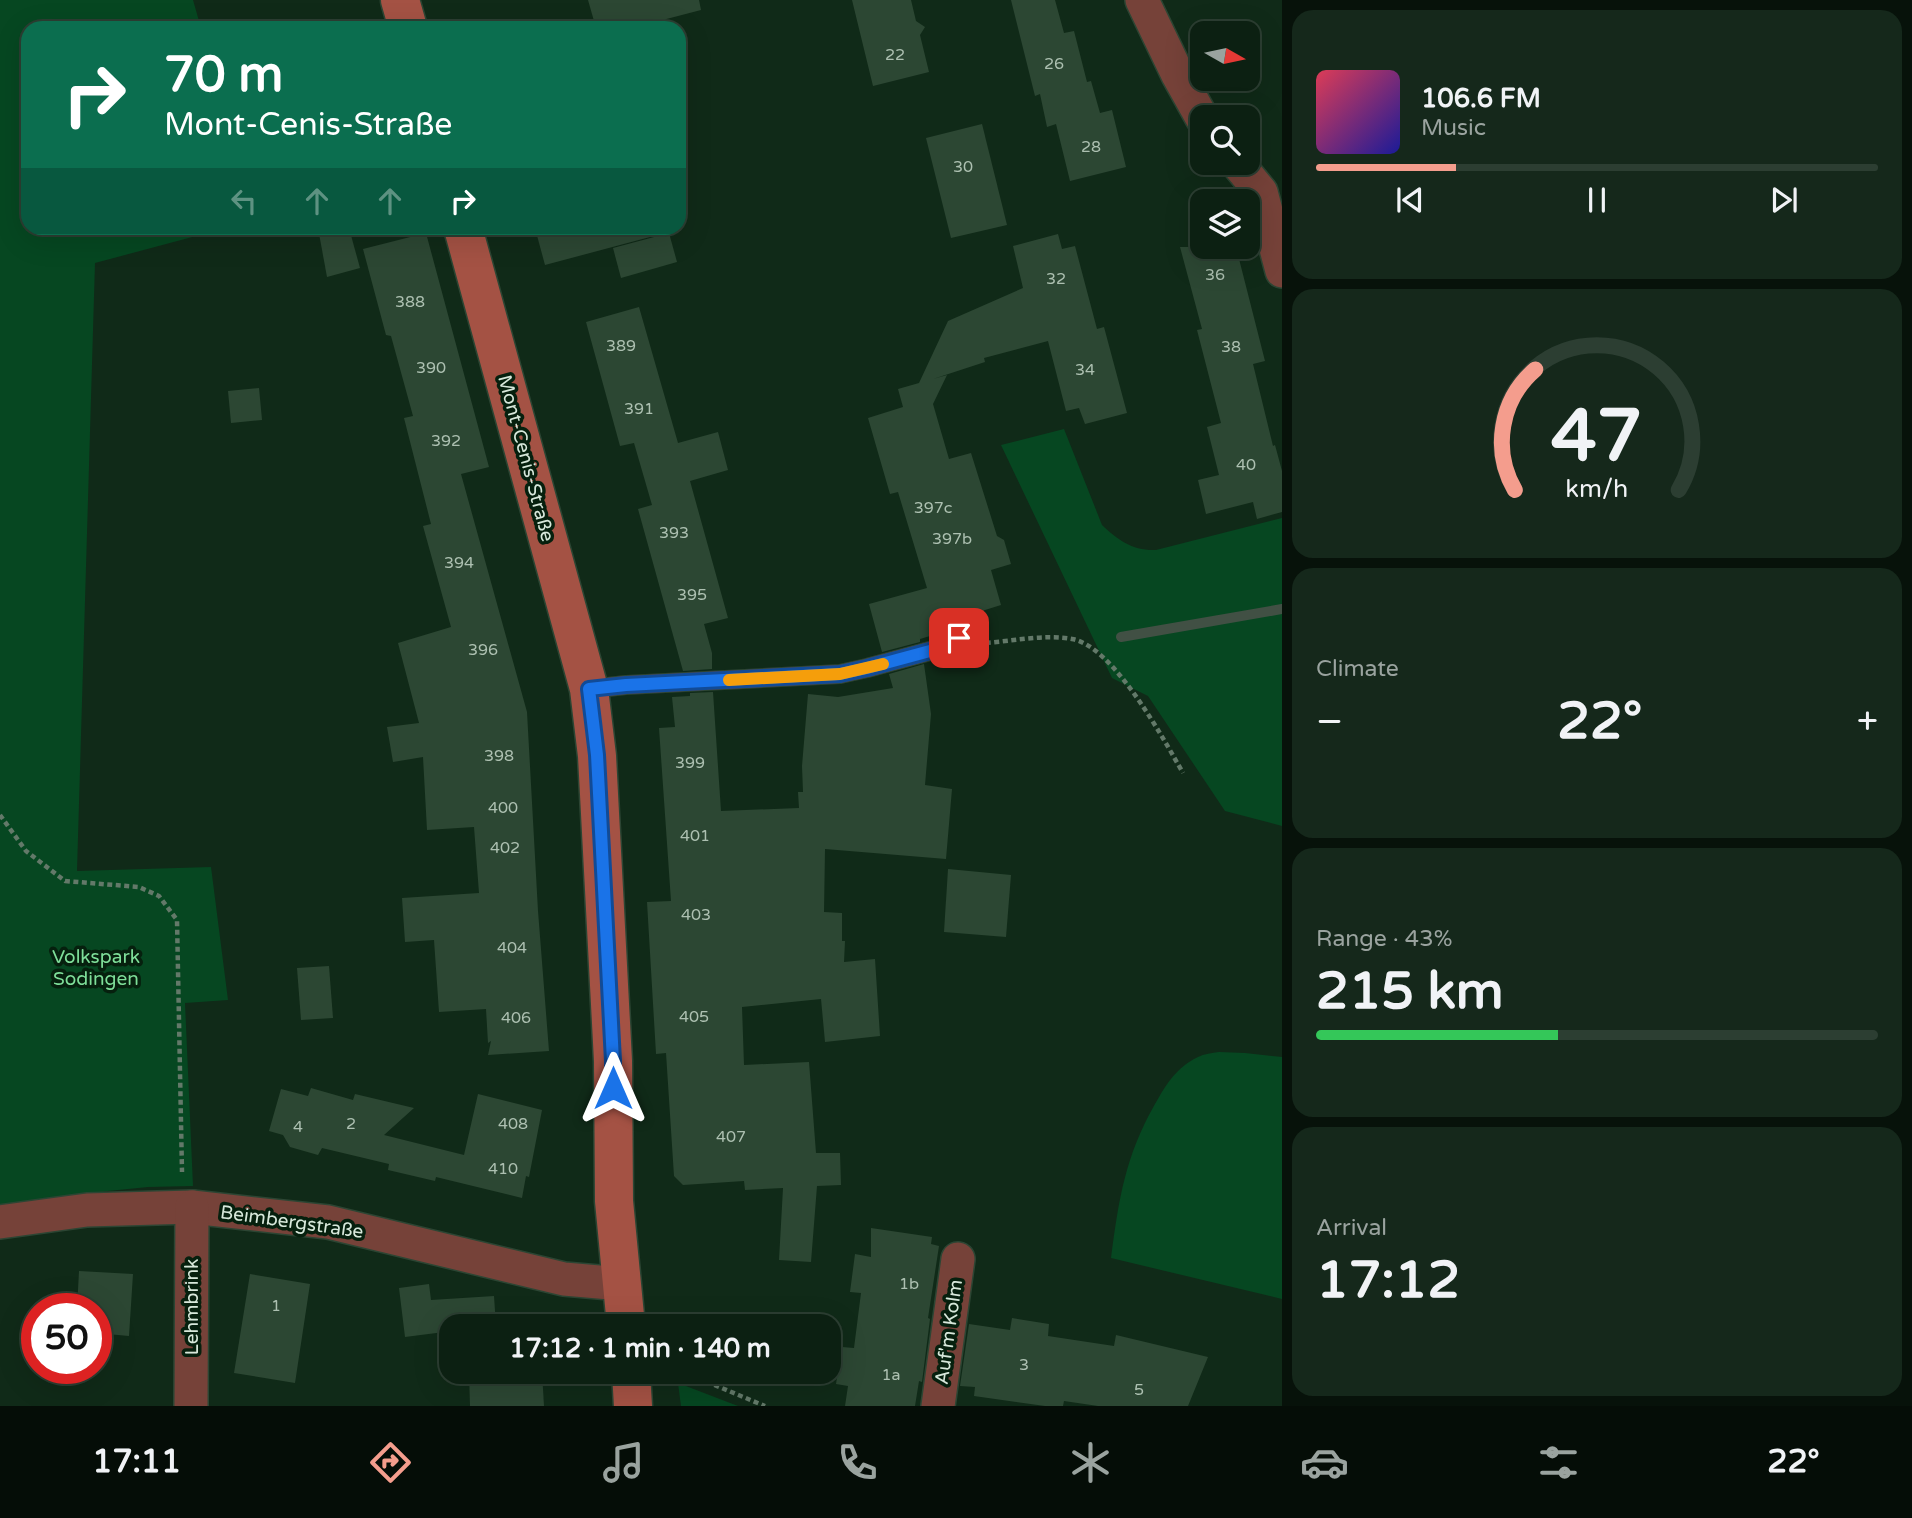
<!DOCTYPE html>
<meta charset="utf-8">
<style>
:root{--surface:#0c2012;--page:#15281b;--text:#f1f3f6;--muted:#9aa39f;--line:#2c3e32;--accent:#f49d8d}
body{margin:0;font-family:"Varela Round",sans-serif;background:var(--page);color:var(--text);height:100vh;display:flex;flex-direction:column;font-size:26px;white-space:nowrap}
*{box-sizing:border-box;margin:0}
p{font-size:23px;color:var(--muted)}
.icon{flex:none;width:38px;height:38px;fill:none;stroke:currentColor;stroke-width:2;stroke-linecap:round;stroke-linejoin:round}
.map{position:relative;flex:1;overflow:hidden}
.drawer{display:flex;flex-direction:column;gap:10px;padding:10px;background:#07120a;width:630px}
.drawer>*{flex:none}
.guide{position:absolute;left:21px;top:21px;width:665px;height:214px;border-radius:21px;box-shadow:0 7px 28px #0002,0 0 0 2px var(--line);background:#0b6e4f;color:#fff;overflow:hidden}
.needle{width:46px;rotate:99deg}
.tools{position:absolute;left:1190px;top:21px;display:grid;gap:14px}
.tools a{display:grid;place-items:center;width:70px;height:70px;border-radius:14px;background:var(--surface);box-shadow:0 7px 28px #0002,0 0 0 2px var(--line);font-size:35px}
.speed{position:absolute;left:21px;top:1293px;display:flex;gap:14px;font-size:35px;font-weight:700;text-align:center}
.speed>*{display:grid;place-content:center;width:91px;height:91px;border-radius:50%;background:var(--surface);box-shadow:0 7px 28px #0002,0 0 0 2px var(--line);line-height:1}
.speed .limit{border:10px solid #d22;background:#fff;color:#111}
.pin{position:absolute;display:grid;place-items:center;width:60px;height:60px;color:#fff;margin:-30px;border-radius:14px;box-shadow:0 4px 10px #0006}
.me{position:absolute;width:77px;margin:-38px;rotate:0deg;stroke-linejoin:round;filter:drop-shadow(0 0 5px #0008)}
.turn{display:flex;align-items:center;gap:24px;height:147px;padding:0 28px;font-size:32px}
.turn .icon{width:91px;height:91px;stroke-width:2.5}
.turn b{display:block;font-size:49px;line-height:60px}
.lanes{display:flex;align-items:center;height:66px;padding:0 28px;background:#0003;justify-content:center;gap:35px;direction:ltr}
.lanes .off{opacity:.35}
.big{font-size:52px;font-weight:800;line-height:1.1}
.drawer .tile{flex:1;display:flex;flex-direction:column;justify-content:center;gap:10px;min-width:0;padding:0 24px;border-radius:21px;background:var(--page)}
.drawer .dial{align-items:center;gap:0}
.dial svg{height:182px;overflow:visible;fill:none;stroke:var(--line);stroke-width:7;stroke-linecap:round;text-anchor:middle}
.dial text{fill:var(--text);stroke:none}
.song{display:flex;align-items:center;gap:21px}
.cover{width:84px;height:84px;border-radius:10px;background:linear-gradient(135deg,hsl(350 70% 55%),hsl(240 70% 35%))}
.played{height:7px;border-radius:4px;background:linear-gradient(90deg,var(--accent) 25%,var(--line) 25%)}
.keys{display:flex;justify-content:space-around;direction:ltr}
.heat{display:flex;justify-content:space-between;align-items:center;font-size:38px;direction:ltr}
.charge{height:10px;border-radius:5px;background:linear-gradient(90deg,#34c759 43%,var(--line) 0)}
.trip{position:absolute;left:439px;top:1314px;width:402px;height:70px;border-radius:21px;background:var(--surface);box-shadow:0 7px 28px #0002,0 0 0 2px var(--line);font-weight:800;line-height:70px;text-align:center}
.tabs{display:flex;height:112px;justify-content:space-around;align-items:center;background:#050d07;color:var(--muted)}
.tabs .icon{width:49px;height:49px}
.tabs .selected{color:var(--accent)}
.tabs b{font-size:32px;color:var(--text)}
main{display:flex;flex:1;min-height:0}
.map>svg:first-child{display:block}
</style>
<main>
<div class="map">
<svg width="1282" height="1406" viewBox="0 0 1282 1406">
<rect width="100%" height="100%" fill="#102a18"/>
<!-- green -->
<g fill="#064721">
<path d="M0,0H193L201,28H28V228H226L95,263L77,871L211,867L228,1000L185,1003L193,1186L148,1187L108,1191L0,1210Z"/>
<path d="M1064,429L1102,525C1118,540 1133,551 1156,550L1282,518V826L1225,811L1148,696L1112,678L1001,445Z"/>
<path d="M1219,1052L1245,1053L1282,1057V1299L1111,1258C1119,1198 1125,1157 1155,1104C1167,1083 1176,1068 1198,1057C1204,1054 1212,1053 1219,1052Z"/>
<path d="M678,1383L738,1406H681Z"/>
</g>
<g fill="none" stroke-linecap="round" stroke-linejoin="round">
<!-- stream -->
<path stroke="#415044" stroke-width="10" d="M1121,637L1282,609"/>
</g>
<!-- building -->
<g fill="#2c4733">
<path d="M588,0H699L701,10L632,28H596Z"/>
<path d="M852,0H911L916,21L925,27L920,35L929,72L873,86Z"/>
<path d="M1011,0H1055L1064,33L1074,31L1087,82L1091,81L1100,113L1112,110L1126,167L1070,181L1056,124L1047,127L1040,94L1035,96Z"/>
<path d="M982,124L1007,225L951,238L926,138Z"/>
<path d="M318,228H349L360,268L327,277Z"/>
<path d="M535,228H648L650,237L545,265Z"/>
<path d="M426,233L489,467L461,474L527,712L538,911L549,1051L488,1055L491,1041L488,1043L486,1009L439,1012L434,940L405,942L402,898L479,893L474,827L427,830L423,757L393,762L387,727L419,723L398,643L451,627L423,526L431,524L404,418L413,416L391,336L386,335L363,249Z"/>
<path d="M669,233L677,262L621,278L613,248Z"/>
<path d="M1058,234L1062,249L1075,246L1097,329L1104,327L1127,413L1085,424L1079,408L1066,411L1048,341L984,358L985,362L933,379L947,375L933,404L949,459L971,453L997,536L1004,540L1011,564L991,570L1001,605L937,625L940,633L920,639V642L882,652L869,604L927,588L898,492L890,494L868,418L903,407L898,389L919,383L948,321L1023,288L1013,246Z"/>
<path d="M1180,247H1236L1265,361L1253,364L1273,446L1275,445L1282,471V512L1257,519L1253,502L1206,514L1198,480L1219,475L1207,427L1221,423L1197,330L1202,329Z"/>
<path d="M639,307L678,443L718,432L728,470L690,481L728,618L704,624L712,653V669L683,671L638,509L652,505L634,443L620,446L586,322Z"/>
<path d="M259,388L262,420L231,423L228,391Z"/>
<path d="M924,664L931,714L925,785L952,789L946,859L825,849L824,912L842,913V941H845L844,962L875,959L880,1036L825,1042L821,999L742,1007L744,1065L809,1062L816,1153H840L841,1185L817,1186L811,1262L779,1260L783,1188L745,1190L744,1181L683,1185L674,1176L666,1053L656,1054L647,902L671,901L659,728L675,727L672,697L690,696V693L713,692L721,811L799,808L798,792H803L802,766L808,694L838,697L893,688L889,674Z"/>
<path d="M948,869L1011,875L1006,937L944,932Z"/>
<path d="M329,966L333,1018L301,1020L297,968Z"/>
<path d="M311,1088L353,1100L355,1094L414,1108L384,1135L464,1155L478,1094L542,1110L529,1177L526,1176L522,1198L436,1177L435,1181L388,1170L389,1164L322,1148L318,1155L290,1147L283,1135L269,1131L281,1089L308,1096Z"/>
<path d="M871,1228L932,1237L931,1244L939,1246L928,1318L930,1319L922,1382L919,1381L915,1406H845L848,1386L836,1384L842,1347L854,1348L861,1293L850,1292L855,1254L871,1257Z"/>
<path d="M79,1271L133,1274L129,1336L96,1333V1309H77Z"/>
<path d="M250,1274L310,1284L295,1383L234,1373Z"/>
<path d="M429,1284L431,1300L494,1296L496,1326H452V1331L405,1337L399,1288Z"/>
<path d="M1012,1318L1049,1324L1048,1336L1114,1346L1116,1335L1208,1357L1188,1406H1098L1064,1401L1063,1406H1045L974,1396L975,1387L960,1386L969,1324L1010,1330Z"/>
<path d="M469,1372H542L544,1406H470Z"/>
</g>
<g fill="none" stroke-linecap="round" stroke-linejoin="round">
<!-- service casing -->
<g stroke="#2c4533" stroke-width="20">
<path id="service" d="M589,689L626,685L840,674L867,668L941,648L959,638"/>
</g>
<!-- minor casing -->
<g stroke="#2c4533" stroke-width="36">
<g id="minor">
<path d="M1142,0L1178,75L1202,118"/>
<path d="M1237,163L1261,192L1282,271"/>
<path d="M0,1222L87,1210L192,1207L328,1222L564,1279L622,1284"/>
<path d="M191,1406L192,1207"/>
<path d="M938,1406L958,1259"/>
</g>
</g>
<!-- secondary casing -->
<g stroke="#2c4533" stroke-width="41">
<g id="secondary">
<path d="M400,0L408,28"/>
<path d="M463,228L589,689L597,756L613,1061L614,1201L626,1326"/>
<path d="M631,1372L633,1406"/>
</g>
</g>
<!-- path -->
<g stroke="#637969" stroke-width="4.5" stroke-dasharray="5 3.5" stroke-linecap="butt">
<path d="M986,643C1012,641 1046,634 1072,639C1113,646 1163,738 1183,773"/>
<path d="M0,815L26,851L65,881L139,887L159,896L177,920L182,1172"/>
<path d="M683,1372L765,1406"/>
</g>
<!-- service -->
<use href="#service" stroke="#764239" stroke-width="18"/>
<!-- minor -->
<use href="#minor" stroke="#764239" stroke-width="33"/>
<!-- secondary -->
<use href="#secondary" stroke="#a45244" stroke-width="38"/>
</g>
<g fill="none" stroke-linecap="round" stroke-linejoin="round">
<!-- route casing -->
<g stroke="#114b97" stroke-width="18">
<path id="route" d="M613,1088V1061L597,755L589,689L626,685L840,674L867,668L941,648L959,638"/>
</g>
<!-- route -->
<use href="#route" stroke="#1a73e8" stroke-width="12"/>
<!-- slow -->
<path stroke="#f59e0b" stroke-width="12" d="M729,680L840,674L883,664"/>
</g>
<g text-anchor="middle" stroke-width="7" stroke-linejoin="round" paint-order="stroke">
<!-- number labels -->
<g font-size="16" fill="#adc0b1">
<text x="895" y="60">22</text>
<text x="1054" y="69">26</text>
<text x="1091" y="152">28</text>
<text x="963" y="172">30</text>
<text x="1215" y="280">36</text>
<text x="1056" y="284">32</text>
<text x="410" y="307">388</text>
<text x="621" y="351">389</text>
<text x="1231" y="352">38</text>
<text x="431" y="373">390</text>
<text x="1085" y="375">34</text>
<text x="639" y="414">391</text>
<text x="446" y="446">392</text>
<text x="1246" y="470">40</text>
<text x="933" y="513">397c</text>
<text x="674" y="538">393</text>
<text x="952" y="544">397b</text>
<text x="459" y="568">394</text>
<text x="692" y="600">395</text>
<text x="483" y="655">396</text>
<text x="499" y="761">398</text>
<text x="690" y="768">399</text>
<text x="503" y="813">400</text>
<text x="695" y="841">401</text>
<text x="505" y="853">402</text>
<text x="696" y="920">403</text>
<text x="512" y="953">404</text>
<text x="694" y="1022">405</text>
<text x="516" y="1023">406</text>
<text x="351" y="1129">2</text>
<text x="513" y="1129">408</text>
<text x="298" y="1132">4</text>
<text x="731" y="1142">407</text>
<text x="503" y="1174">410</text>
<text x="909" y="1289">1b</text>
<text x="276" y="1311">1</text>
<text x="1024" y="1370">3</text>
<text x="891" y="1380">1a</text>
<text x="1139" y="1395">5</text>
</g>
<!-- street labels -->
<g font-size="19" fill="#d8e8db" stroke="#06200e">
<text transform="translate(527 458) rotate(75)" y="7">Mont-Cenis-Straße</text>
<text transform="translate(292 1221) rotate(8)" y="7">Beimbergstraße</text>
<text transform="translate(191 1307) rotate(-90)" y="7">Lehmbrink</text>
<text transform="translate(948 1332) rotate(-82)" y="7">Auf'm Kolm</text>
</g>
<!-- park labels -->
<g font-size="19" fill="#7ede99" stroke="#06200e">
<text x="96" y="963">Volkspark<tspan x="96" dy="22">Sodingen</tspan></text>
</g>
</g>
</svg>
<div class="tools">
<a><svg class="needle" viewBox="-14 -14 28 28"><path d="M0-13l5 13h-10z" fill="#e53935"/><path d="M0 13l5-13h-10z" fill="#9aa39f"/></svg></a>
<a><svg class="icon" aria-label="search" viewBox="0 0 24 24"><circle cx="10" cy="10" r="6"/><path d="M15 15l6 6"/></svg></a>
<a><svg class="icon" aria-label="layers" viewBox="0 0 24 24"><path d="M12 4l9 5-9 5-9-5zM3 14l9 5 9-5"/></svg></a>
</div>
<div class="speed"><div class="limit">50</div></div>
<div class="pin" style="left:959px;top:638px;background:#d93025"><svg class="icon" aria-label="arrive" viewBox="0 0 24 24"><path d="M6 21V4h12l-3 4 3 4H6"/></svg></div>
<svg class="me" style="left:613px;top:1088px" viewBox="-20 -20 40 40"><path d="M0-17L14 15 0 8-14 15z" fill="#1a73e8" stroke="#fff" stroke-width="4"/></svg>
<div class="trip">17:12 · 1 min · 140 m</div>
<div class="guide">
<div class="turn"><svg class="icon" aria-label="right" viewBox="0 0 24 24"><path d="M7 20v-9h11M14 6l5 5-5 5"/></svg><div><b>70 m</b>Mont-Cenis-Straße</div></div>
<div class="lanes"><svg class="icon off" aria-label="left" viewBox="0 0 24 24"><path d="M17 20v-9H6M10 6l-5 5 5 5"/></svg><svg class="icon off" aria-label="ahead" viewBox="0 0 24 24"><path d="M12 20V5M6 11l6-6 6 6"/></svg><svg class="icon off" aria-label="ahead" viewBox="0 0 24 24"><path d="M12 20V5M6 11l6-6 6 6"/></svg><svg class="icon" aria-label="right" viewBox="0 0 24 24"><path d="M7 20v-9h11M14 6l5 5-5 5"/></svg></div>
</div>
</div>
<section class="drawer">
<div class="tile">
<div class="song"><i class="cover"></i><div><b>106.6 FM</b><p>Music</p></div></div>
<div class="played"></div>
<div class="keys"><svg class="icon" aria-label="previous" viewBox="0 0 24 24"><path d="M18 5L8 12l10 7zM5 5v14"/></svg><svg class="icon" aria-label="pause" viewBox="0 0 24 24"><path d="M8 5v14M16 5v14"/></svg><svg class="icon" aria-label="next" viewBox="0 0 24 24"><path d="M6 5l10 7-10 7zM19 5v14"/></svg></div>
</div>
<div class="tile dial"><svg viewBox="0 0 100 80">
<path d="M14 69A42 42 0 1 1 86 69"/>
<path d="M14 69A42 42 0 0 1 23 16" stroke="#f49d8d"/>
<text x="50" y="56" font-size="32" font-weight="700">47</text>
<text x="50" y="72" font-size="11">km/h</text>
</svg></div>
<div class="tile"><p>Climate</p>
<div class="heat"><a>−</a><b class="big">22°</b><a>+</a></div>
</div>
<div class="tile"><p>Range · 43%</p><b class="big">215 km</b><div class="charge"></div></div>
<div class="tile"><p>Arrival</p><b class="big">17:12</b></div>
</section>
</main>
<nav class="tabs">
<b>17:11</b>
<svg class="icon selected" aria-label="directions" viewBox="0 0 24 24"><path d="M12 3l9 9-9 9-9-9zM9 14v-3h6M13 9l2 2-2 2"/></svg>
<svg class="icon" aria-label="music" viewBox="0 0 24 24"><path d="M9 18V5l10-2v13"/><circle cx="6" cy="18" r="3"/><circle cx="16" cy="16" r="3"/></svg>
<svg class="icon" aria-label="phone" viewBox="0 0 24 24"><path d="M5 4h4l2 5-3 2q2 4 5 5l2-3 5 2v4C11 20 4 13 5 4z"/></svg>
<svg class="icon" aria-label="climate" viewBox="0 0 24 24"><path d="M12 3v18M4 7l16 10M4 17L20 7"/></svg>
<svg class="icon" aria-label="car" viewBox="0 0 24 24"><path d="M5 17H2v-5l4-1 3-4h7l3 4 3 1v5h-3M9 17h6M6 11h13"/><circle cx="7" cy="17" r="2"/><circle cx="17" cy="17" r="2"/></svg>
<svg class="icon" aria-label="filters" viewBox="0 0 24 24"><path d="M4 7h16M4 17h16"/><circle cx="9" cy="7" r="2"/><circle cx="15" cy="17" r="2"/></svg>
<b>22°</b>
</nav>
